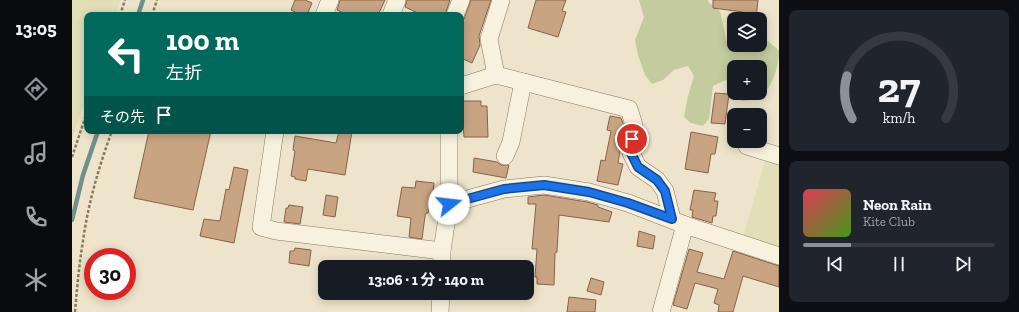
<!DOCTYPE html>
<html lang="ja">
<meta charset="utf-8">
<style>
:root{--surface:#171b24;--page:#20242c;--text:#f1f3f6;--muted:#9ea1a6;--line:#363941;--accent:#8c9099}
body{margin:0;font-family:"Zilla Slab","Noto Sans JP",serif;background:var(--page);color:var(--text);height:100vh;display:flex;flex-direction:column;font-size:15px;white-space:nowrap}
*{box-sizing:border-box;margin:0}
p{font-size:13px;color:var(--muted)}
.icon{flex:none;width:22px;height:22px;fill:none;stroke:currentColor;stroke-width:2;stroke-linecap:round;stroke-linejoin:round}
.map{position:relative;flex:1;overflow:hidden}
.sheet{display:flex;flex-direction:column;gap:10px;padding:10px;background:#0d0f14;width:240px}
.sheet>*{flex:none}
.banner{position:absolute;left:12px;top:12px;width:380px;height:122px;border-radius:8px;box-shadow:0 2px 10px #0003;background:#00695c;color:#fff;overflow:hidden}
.fabs{position:absolute;left:655px;top:12px;display:grid;gap:8px}
.fabs a{display:grid;place-items:center;width:40px;height:40px;border-radius:8px;background:var(--surface);box-shadow:0 2px 10px #0003;font-size:20px}
.speed{position:absolute;left:12px;top:248px;display:flex;gap:8px;font-size:20px;font-weight:700;text-align:center}
.speed>*{display:grid;place-content:center;width:52px;height:52px;border-radius:50%;background:var(--surface);box-shadow:0 2px 10px #0003;line-height:1}
.speed .limit{border:6px solid #d22;background:#fff;color:#111}
.pin{position:absolute;display:grid;place-items:center;width:34px;height:34px;color:#fff;margin:-17px;border:2px solid #fff;border-radius:50%;box-shadow:0 1px 4px #0007}
.me{position:absolute;width:44px;margin:-22px;rotate:74deg;stroke-linejoin:round;filter:drop-shadow(0 0 3px #0008)}
.turn{display:flex;align-items:center;gap:14px;height:84px;padding:0 16px;font-size:18px}
.turn .icon{width:52px;height:52px;stroke-width:2.5}
.turn b{display:block;font-size:28px;line-height:34px}
.then{display:flex;align-items:center;height:38px;padding:0 16px;background:#0003;gap:8px;font-size:15px}
.sheet .widget{flex:1;display:flex;flex-direction:column;justify-content:center;gap:6px;min-width:0;padding:0 14px;border-radius:8px;background:var(--page)}
.sheet .dial{align-items:center;gap:0}
.dial svg{height:104px;overflow:visible;fill:none;stroke:var(--line);stroke-width:7;stroke-linecap:round;text-anchor:middle}
.dial text{fill:var(--text);stroke:none}
.song{display:flex;align-items:center;gap:12px}
.cover{width:48px;height:48px;border-radius:6px;background:linear-gradient(135deg,hsl(350 70% 55%),hsl(100 70% 35%))}
.played{height:4px;border-radius:2px;background:linear-gradient(90deg,var(--accent) 25%,var(--line) 25%)}
.keys{display:flex;justify-content:space-around;direction:ltr}
.trip{position:absolute;left:246px;top:260px;width:216px;height:40px;border-radius:8px;background:var(--surface);box-shadow:0 2px 10px #0003;font-weight:700;line-height:40px;text-align:center}
main{display:flex;flex:1;min-height:0}
.tabs{display:flex;flex-direction:column;width:72px;justify-content:space-around;align-items:center;background:#090b0e;color:var(--muted)}
.tabs .icon{width:28px;height:28px}
.tabs .selected{color:var(--accent)}
.tabs b{font-size:18px;color:var(--text)}
.map>svg:first-child{display:block}
</style>
<main>
<nav class="tabs">
<b>13:05</b>
<svg class="icon selected" aria-label="directions" viewBox="0 0 24 24"><path d="M12 3l9 9-9 9-9-9zM9 14v-3h6M13 9l2 2-2 2"/></svg>
<svg class="icon" aria-label="music" viewBox="0 0 24 24"><path d="M9 18V5l10-2v13"/><circle cx="6" cy="18" r="3"/><circle cx="16" cy="16" r="3"/></svg>
<svg class="icon" aria-label="phone" viewBox="0 0 24 24"><path d="M5 4h4l2 5-3 2q2 4 5 5l2-3 5 2v4C11 20 4 13 5 4z"/></svg>
<svg class="icon" aria-label="climate" viewBox="0 0 24 24"><path d="M12 3v18M4 7l16 10M4 17L20 7"/></svg>
</nav>
<div class="map">
<svg width="707" height="312" viewBox="0 0 707 312">
<rect width="100%" height="100%" fill="#ede4cb"/>
<!-- farmland -->
<g fill="#e2deb8">
<path d="M0,0H48L43,15H15V94L0,139Z"/>
<path d="M694,158L707,162V249L671,237Z"/>
</g>
<!-- green -->
<path fill="#c3cb9f" d="M567,0H636V2L648,11L655,43L667,46L685,48L696,41C699,44 706,48 707,52C707,67 699,92 685,99C681,100 675,100 670,101L665,93H688V67H662V88L654,80L641,86L637,119L631,126L619,123L612,117L616,96L622,76L616,66L602,70L591,80L580,84L573,75L566,55L563,40L572,17Z"/>
<g fill="none" stroke-linecap="round" stroke-linejoin="round">
<!-- stream -->
<g stroke="#71908a" stroke-width="4.5">
<path d="M66,15L71,0"/>
<path d="M0,220L11,175L26,131"/>
</g>
</g>
<!-- building -->
<g fill="#c9a483" stroke="#876346">
<path d="M223,0H233L240,3L235,15H229L219,10Z"/>
<path d="M268,0H313L306,15H276L265,10Z"/>
<path d="M335,0H378L373,15H350L333,7Z"/>
<path d="M399,0H419L407,36L408,45L400,63L389,58V23L392,19Z"/>
<path d="M464,0H494L490,11L494,12L486,37L456,28Z"/>
<path d="M641,0H686L684,19H670L671,12L641,8Z"/>
<path d="M643,93L657,94L653,124L639,123Z"/>
<path d="M389,101H409V106H415L416,137H392L391,122L389,123Z"/>
<path d="M538,116L549,118L552,126L546,163L551,164L546,185L525,181L529,160L533,161L539,131L535,130Z"/>
<path d="M77,131H139L121,210L62,198Z"/>
<path d="M267,131H280L273,175L236,169L234,181L223,179V177L219,176L223,151L221,150L223,136L264,143Z"/>
<path d="M619,132L646,137L643,154H639L636,173L613,169Z"/>
<path d="M402,158L425,162L429,165H437L434,178L401,172Z"/>
<path d="M162,167L176,170L162,243L128,236L132,219L148,221L154,189L157,190Z"/>
<path d="M344,181L362,183L360,205H357L356,213H354L353,216L350,239L337,237L339,218L325,216L330,187L343,188Z"/>
<path d="M622,190L644,193L642,201H646L644,216H641L640,223L620,217L621,210H618Z"/>
<path d="M254,195L266,197L263,217L251,215Z"/>
<path d="M472,195L515,202L526,205V207L540,212L537,222L487,215L485,252L483,253L482,285L465,284V277H463L465,249H460L464,204H456V197Z"/>
<path d="M217,205L231,207L228,224L212,222L214,208H216Z"/>
<path d="M567,231L583,236L581,249L565,246Z"/>
<path d="M223,248L239,250L237,266L217,263L218,251H222Z"/>
<path d="M617,249L631,253L625,272L652,279L661,251L707,266V287L671,276L661,312H646L647,305L642,303L646,289L623,283L615,309L601,305Z"/>
<path d="M519,278L532,282L529,295L515,291Z"/>
<path d="M497,297L524,300L523,312H495Z"/>
</g>
<g fill="none" stroke-linecap="round" stroke-linejoin="round">
<!-- minor casing -->
<g stroke="#89785f" stroke-width="18">
<g id="minor">
<path d="M252,15L258,0"/>
<path d="M319,15L325,0"/>
<path d="M383,15L389,0"/>
<path d="M424,75L417,39L429,0"/>
<path d="M389,86L424,75L557,109L562,125L559,153L566,167L585,180L593,191L600,219"/>
<path d="M203,131L189,227L204,231L370,251"/>
<path d="M675,146L707,156"/>
<path d="M433,156L439,142L451,82"/>
<path d="M377,204L432,189L472,185L517,192L556,203L613,225L707,256"/>
<path d="M370,267V251L377,204V131"/>
<path d="M368,312L369,293"/>
<path d="M589,312L613,225"/>
</g>
</g>
<!-- path -->
<g stroke="#89785f" stroke-width="2.5" stroke-dasharray="3 2" stroke-linecap="butt">
<path d="M48,15L53,0"/>
<path d="M80,15L85,0"/>
<path d="M0,157L15,112"/>
<path d="M3,312C5,288 7,265 11,241C16,204 27,166 40,131"/>
</g>
<!-- minor -->
<use href="#minor" stroke="#f8f1de" stroke-width="17"/>
</g>
<g fill="none" stroke-linecap="round" stroke-linejoin="round">
<!-- route casing -->
<g stroke="#114b97" stroke-width="10">
<path id="route" d="M377,204L432,189L472,185L517,192L556,203L600,219L593,191L585,180L566,167L559,153L560,139"/>
</g>
<!-- route -->
<use href="#route" stroke="#1a73e8" stroke-width="7"/>
</g>
</svg>
<div class="fabs">
<a><svg class="icon" aria-label="layers" viewBox="0 0 24 24"><path d="M12 4l9 5-9 5-9-5zM3 14l9 5 9-5"/></svg></a>
<a>+</a>
<a>−</a>
</div>
<div class="speed"><div class="limit">30</div></div>
<div class="pin" style="left:560px;top:139px;background:#d93025"><svg class="icon" aria-label="arrive" viewBox="0 0 24 24"><path d="M6 21V4h12l-3 4 3 4H6"/></svg></div>
<svg class="me" style="left:377px;top:204px" viewBox="-20 -20 40 40"><circle r="19" fill="#fff"/><path d="M0-13L10 11 0 6-10 11z" fill="#1a73e8"/></svg>
<div class="trip">13:06 · 1 分 · 140 m</div>
<div class="banner">
<div class="turn"><svg class="icon" aria-label="left" viewBox="0 0 24 24"><path d="M17 20v-9H6M10 6l-5 5 5 5"/></svg><div><b>100 m</b>左折</div></div>
<div class="then">その先<svg class="icon" aria-label="arrive" viewBox="0 0 24 24"><path d="M6 21V4h12l-3 4 3 4H6"/></svg></div>
</div>
</div>
<section class="sheet">
<div class="widget dial"><svg viewBox="0 0 100 80">
<path d="M14 69A42 42 0 1 1 86 69"/>
<path d="M14 69A42 42 0 0 1 10 36" stroke="#8c9099"/>
<text x="50" y="56" font-size="32" font-weight="700">27</text>
<text x="50" y="72" font-size="11">km/h</text>
</svg></div>
<div class="widget">
<div class="song"><i class="cover"></i><div><b>Neon Rain</b><p>Kite Club</p></div></div>
<div class="played"></div>
<div class="keys"><svg class="icon" aria-label="previous" viewBox="0 0 24 24"><path d="M18 5L8 12l10 7zM5 5v14"/></svg><svg class="icon" aria-label="pause" viewBox="0 0 24 24"><path d="M8 5v14M16 5v14"/></svg><svg class="icon" aria-label="next" viewBox="0 0 24 24"><path d="M6 5l10 7-10 7zM19 5v14"/></svg></div>
</div>
</section>
</main>
